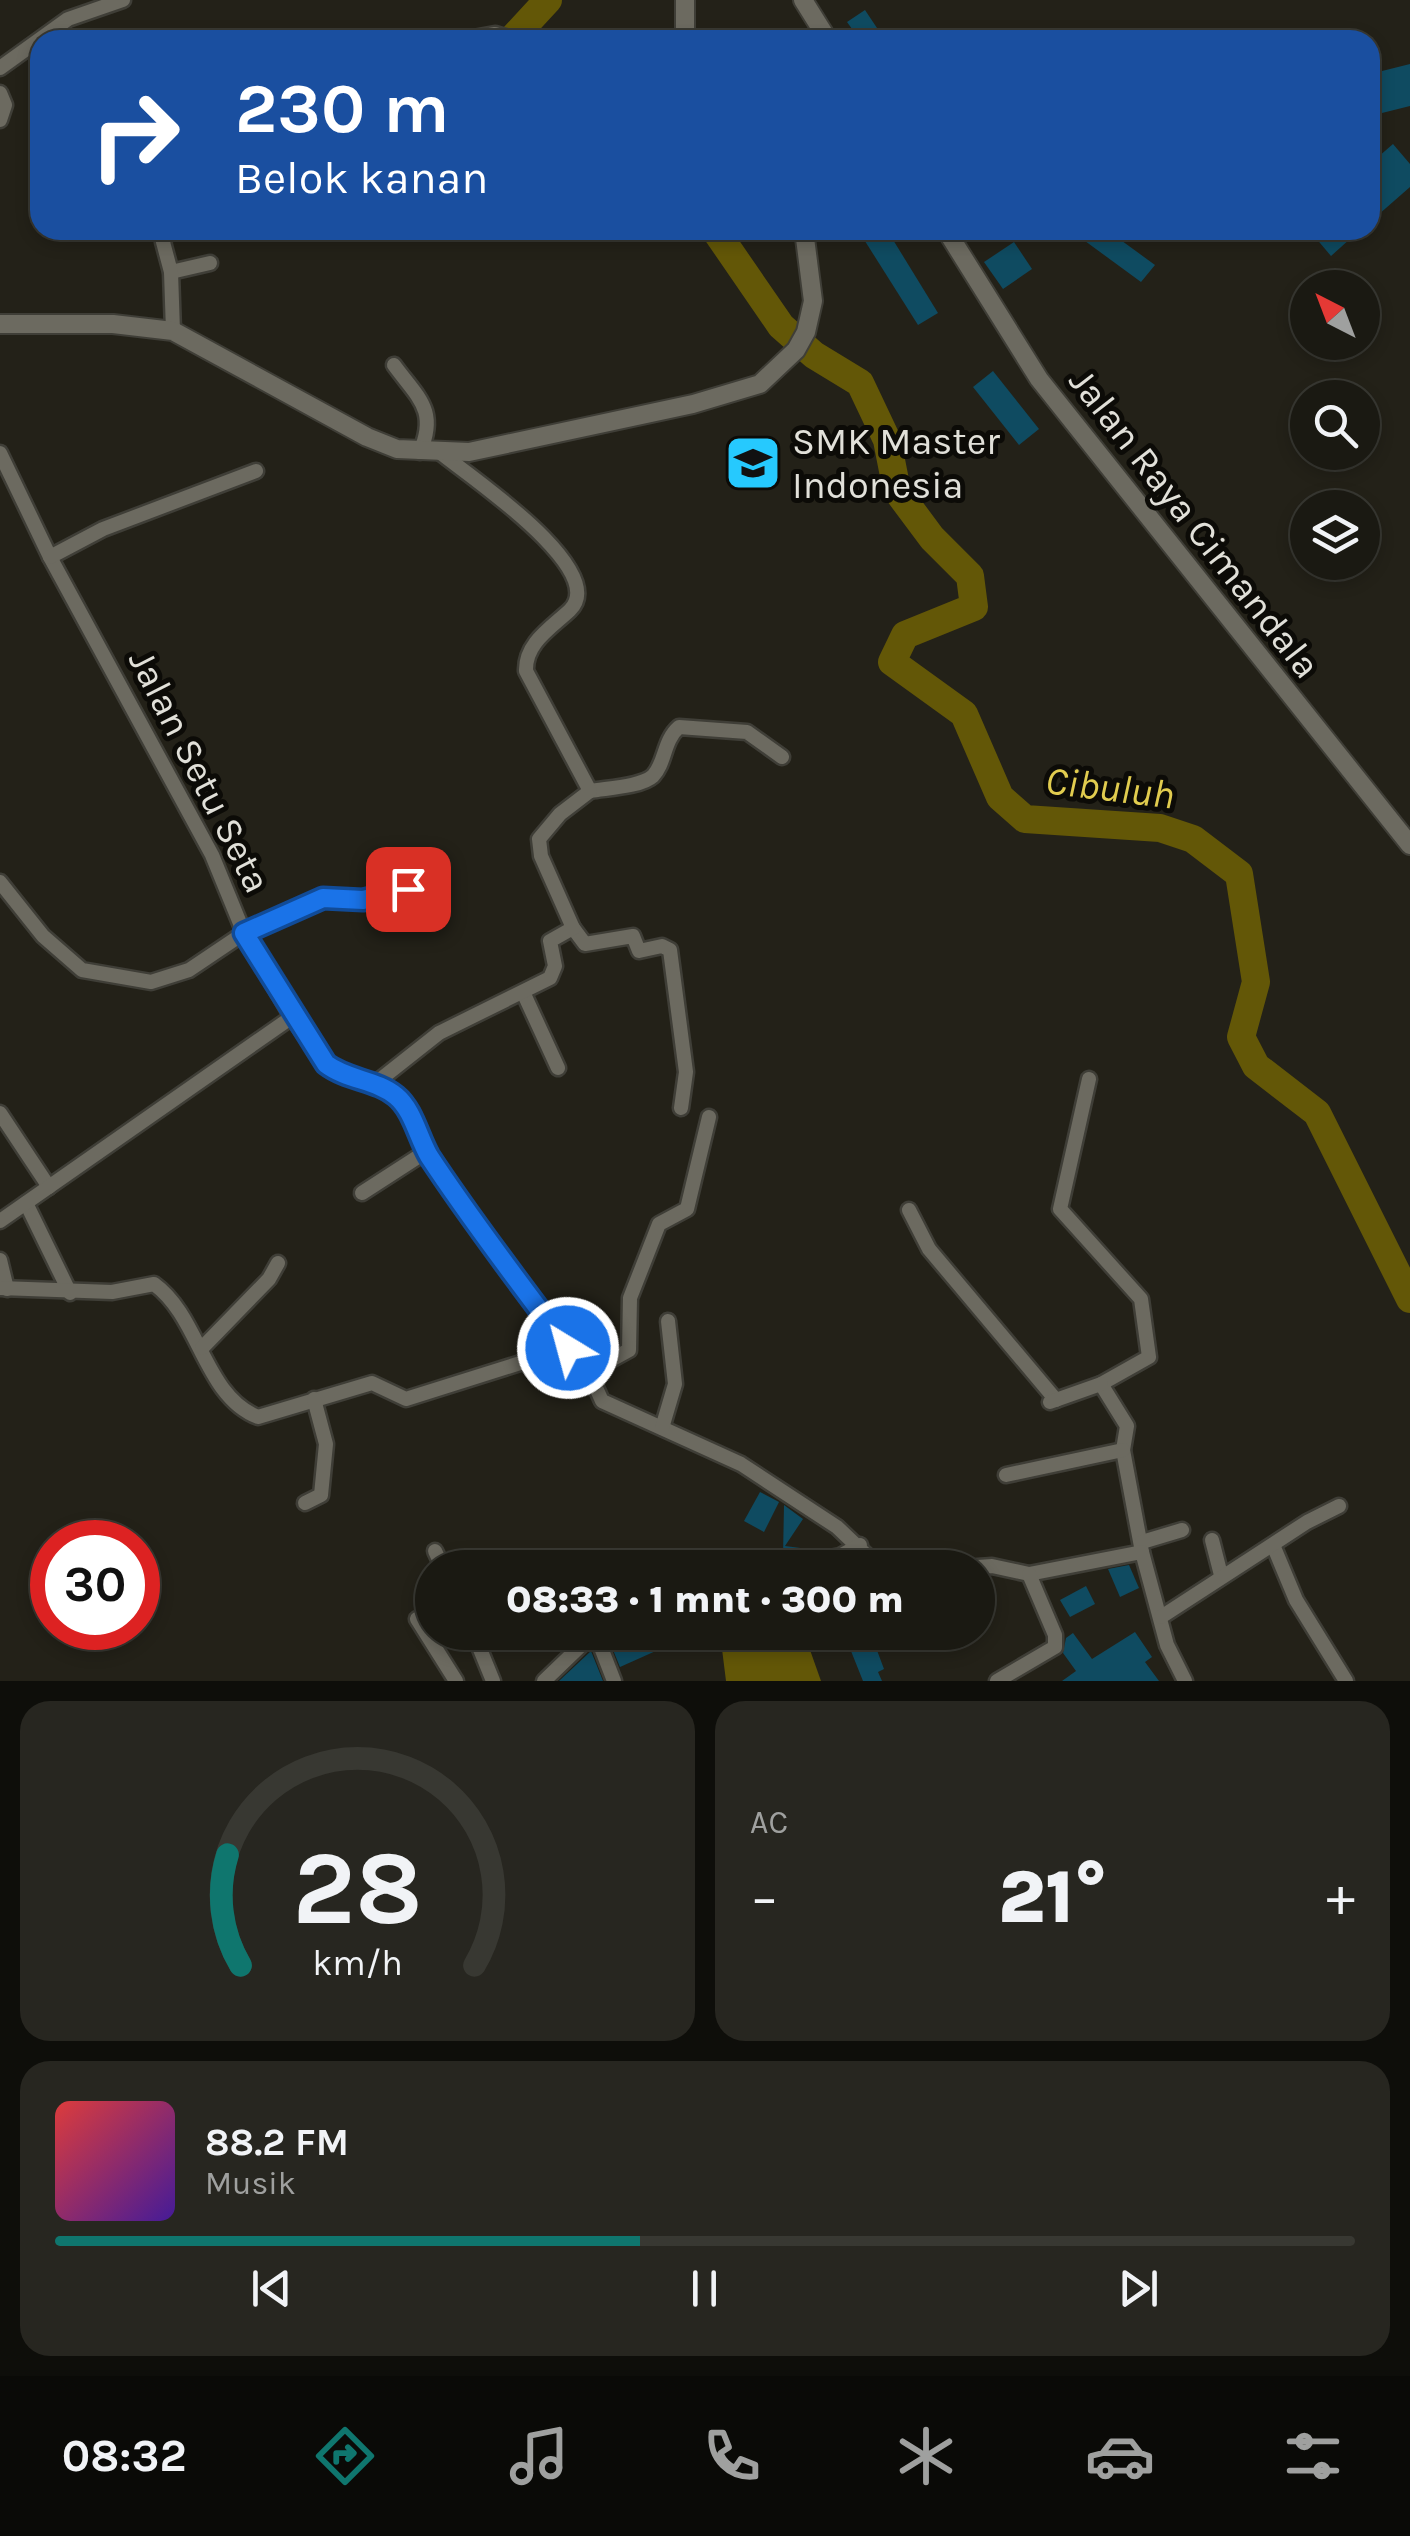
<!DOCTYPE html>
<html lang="id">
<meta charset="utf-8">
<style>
:root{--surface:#1a1912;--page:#272620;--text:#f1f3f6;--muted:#9fa09f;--line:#383832;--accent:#0f766e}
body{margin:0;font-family:Karla,sans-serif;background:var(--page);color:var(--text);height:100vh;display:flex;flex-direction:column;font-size:38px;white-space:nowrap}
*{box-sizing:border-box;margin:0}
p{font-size:32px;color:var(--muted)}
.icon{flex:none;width:55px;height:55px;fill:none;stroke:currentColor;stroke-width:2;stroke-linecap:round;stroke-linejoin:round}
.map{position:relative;height:1681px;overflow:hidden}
.drawer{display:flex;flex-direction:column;gap:20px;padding:20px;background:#0e0e0a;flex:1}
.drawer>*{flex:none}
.top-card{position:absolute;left:30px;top:30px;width:1350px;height:210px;border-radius:30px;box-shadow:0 5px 15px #0003,0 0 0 2px var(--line);background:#1a4fa0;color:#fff;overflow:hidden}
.needle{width:65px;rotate:318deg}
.fabs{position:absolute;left:1290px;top:270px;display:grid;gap:20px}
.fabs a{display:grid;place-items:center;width:90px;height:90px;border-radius:50%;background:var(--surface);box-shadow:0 5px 15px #0003,0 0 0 2px var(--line);font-size:50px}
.speed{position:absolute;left:30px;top:1520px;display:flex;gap:20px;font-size:50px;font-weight:700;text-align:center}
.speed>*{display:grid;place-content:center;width:130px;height:130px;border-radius:50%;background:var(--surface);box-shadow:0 5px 15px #0003,0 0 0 2px var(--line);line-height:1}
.speed .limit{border:15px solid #d22;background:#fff;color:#111}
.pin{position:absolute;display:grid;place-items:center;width:85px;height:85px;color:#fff;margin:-42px;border-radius:20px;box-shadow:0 5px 15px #0006}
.me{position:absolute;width:110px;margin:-55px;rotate:323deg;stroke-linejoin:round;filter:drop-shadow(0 0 8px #0008)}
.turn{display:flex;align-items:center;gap:35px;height:210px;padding:0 40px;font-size:45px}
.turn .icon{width:130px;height:130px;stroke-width:2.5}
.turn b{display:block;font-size:70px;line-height:85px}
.big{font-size:75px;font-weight:800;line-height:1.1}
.drawer .tile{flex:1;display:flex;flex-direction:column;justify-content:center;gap:15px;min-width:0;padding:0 35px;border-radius:30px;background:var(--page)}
.drawer .dial{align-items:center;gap:0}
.dial svg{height:260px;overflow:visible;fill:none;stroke:var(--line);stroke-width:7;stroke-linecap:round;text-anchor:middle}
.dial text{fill:var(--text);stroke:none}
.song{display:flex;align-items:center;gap:30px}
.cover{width:120px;height:120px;border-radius:15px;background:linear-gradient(135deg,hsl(0 70% 55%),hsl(260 70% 35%))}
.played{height:10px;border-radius:5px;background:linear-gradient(90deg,var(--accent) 45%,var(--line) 45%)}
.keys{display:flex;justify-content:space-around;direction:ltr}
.heat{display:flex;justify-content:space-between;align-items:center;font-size:55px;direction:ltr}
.drawer .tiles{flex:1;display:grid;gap:20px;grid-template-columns:1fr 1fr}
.tile:last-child{grid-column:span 2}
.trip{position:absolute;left:415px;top:1550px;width:580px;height:100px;border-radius:50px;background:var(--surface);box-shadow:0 5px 15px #0003,0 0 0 2px var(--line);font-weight:800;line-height:100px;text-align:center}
.tabs{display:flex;height:160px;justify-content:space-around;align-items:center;background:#0a0a07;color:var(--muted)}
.tabs .icon{width:70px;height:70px}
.tabs .on{color:var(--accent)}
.tabs b{font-size:45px;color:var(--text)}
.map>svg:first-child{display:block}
</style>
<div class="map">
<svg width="1410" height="1681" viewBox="0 0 1410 1681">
<rect width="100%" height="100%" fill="#232118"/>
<!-- water -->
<path fill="#635707" d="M720,1633H804L821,1681H726Z"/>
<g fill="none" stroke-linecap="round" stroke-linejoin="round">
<!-- river -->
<g stroke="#635707" stroke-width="28">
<path d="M511,40L548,0"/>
<path d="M715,230L781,326L814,355L860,383L887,440L897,491L932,538L970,576L974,607L905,635L892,662L964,714L1000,797L1025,819L1160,828L1193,839L1239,874L1256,982L1241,1037L1256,1066L1317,1113L1410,1299"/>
</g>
</g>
<!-- building -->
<g fill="#0f4b61">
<path d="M865,10L885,40H860L847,22Z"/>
<path d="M1410,64V106L1370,116V74Z"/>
<path d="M1393,144L1410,164V187L1370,222V164Z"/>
<path d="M858,230H887L938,313L918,325Z"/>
<path d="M1070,230H1107L1155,265L1141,282Z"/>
<path d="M1309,230H1360L1331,256Z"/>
<path d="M1014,242L1032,269L1003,289L984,262Z"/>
<path d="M993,371L1039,429L1019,445L973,387Z"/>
<path d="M760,1492L779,1502L764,1532L744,1521Z"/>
<path d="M784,1505L803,1519L785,1546L816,1550L783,1556Z"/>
<path d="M749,1548L753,1563L734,1568H661L693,1554L696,1561Z"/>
<path d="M1129,1565L1139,1588L1120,1597L1108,1569Z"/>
<path d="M1086,1586L1095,1604L1070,1617L1060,1600Z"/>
<path d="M638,1632H650L658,1650L620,1667L611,1645Z"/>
<path d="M1135,1632L1152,1657L1145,1662L1159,1681H1062L1076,1671L1063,1653L1066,1638L1073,1633L1092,1659Z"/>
<path d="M872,1637L884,1669L878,1672L882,1681H863L849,1646Z"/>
<path d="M591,1651L603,1681H559Z"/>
</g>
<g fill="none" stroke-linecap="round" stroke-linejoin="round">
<!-- minor casing -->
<g stroke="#3f3e37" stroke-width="19">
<g id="minor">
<path d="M462,40L495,34L516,40"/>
<path d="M0,68L68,19L123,0"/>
<path d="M0,93L5,105L0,120"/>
<path d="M171,272L210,263"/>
<path d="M173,331L171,272L163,242L167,233L188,230"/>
<path d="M394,365C418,398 438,410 420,452"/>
<path d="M0,453L50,557L212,855L244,933L292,1017L326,1064L389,1091L403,1103L427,1151L479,1231L589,1372L602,1401L741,1464L837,1527L880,1568"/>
<path d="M50,557L103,529L256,471"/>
<path d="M590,791C606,788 641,787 653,776C666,762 663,741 679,727L747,732L782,757"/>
<path d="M0,882L43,936L82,970L151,982L189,970L244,933L323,898L363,899L409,889"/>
<path d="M573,928L585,944L633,936L639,951L662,946L670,950L686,1072L681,1108"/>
<path d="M523,992L558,1068"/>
<path d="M1089,1079L1060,1209L1141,1299L1149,1357L1101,1384L1127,1426L1123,1450L1142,1552"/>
<path d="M372,1086L439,1033L550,978L555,966L550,941L573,928L541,856L539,839L560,814L590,791L526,671C525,643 551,628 570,610C610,571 471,477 442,454"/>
<path d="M0,1113L49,1187"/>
<path d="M362,1193L427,1151"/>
<path d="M26,1203L70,1293"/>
<path d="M909,1210L929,1249L1056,1400"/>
<path d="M0,1221L292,1017"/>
<path d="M0,1260L7,1289"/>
<path d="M0,1288L112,1292L154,1284C200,1317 204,1396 258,1417L372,1383L406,1399L568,1348"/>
<path d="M202,1348L269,1279L278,1263"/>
<path d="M589,1372L629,1350L630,1298L659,1224L687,1209L709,1117"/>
<path d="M1050,1402L1101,1384"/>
<path d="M662,1428L675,1384L668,1321"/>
<path d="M1006,1475L1123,1450"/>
<path d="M305,1503L321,1495L326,1444L314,1399"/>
<path d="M1212,1540L1221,1575"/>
<path d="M1142,1542L1182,1530"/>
<path d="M1273,1545L1296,1600L1346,1681"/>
<path d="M435,1551L443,1568"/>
<path d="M777,1568L840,1556L860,1545"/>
<path d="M964,1568L992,1566L1029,1574L1142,1552L1167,1645L1185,1681"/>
<path d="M1161,1617L1307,1522L1339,1506"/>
<path d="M417,1619L456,1681"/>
<path d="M473,1632L493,1681"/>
<path d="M544,1681L595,1632L614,1681"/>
<path d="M997,1681L1055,1647V1635L1029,1574"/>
</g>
</g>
<!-- tertiary casing -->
<g stroke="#3f3e37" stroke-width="22">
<g id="tertiary">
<path d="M803,0L828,40"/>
<path d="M685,40V0"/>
<path d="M946,230L1039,379L1410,845"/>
<path d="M0,324H113L173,331L367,437L397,449L469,452L693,404L760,384L796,350L806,332L813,301L804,230"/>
</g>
</g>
<!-- minor -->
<use href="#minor" stroke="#6c6a60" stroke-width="14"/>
<!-- tertiary -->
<use href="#tertiary" stroke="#6c6a60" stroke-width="18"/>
</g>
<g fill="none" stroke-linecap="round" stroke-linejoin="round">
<!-- route casing -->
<g stroke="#114b97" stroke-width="25">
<path id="route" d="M408,889L363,900L323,898L244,933L326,1064C347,1080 377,1080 396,1096C413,1110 418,1137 429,1156C473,1223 521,1285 568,1348"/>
</g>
<!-- route -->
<use href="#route" stroke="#1a73e8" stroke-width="18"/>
</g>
<!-- icons -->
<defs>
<g id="school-square" transform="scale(2.875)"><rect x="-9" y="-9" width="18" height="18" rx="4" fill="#26c9fe" stroke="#0c0b07"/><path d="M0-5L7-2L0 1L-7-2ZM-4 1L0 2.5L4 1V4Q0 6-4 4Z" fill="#111"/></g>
</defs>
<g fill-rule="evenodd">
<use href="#school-square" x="753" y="463"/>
</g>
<g text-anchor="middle" stroke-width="10" stroke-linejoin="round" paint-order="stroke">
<!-- poi labels -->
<g font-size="38" fill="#e1e0d9" stroke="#0c0b07" text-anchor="start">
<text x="792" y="454">SMK Master<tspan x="792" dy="44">Indonesia</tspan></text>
</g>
<!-- street labels -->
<g font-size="38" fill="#e1e0d9" stroke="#0c0b07">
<text transform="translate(1195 523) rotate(52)" y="13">Jalan Raya Cimandala</text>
<text transform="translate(200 771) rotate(63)" y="13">Jalan Setu Seta</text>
</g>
<!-- water labels -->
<g font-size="40" font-style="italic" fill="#e1cc4f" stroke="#0c0b07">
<text transform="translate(1110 787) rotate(7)" y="14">Cibuluh</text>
</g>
</g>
</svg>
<div class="fabs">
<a><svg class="needle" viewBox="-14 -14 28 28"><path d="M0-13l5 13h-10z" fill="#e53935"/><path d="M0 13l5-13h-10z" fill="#9fa09f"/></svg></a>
<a><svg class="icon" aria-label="search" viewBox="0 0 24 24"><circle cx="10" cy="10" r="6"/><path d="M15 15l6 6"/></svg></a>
<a><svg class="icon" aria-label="layers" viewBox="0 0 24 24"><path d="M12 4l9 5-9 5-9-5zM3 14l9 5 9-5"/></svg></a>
</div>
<div class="speed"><div class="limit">30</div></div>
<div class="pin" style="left:408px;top:889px;background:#d93025"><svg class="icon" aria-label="arrive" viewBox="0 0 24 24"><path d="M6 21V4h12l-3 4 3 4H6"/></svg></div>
<svg class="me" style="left:568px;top:1348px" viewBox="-20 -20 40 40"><circle r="17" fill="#1a73e8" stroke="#fff" stroke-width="3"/><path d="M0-11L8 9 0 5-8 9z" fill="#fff"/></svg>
<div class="trip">08:33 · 1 mnt · 300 m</div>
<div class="top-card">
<div class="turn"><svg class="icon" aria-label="right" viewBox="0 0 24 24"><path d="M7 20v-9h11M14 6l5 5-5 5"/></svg><div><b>230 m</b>Belok kanan</div></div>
</div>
</div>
<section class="drawer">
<div class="tiles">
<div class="tile dial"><svg viewBox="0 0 100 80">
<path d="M14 69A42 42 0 1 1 86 69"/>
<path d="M14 69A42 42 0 0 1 10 35" stroke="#0f766e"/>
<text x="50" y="56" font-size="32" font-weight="700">28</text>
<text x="50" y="72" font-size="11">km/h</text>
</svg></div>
<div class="tile"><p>AC</p>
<div class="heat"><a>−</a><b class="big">21°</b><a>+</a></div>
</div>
<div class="tile">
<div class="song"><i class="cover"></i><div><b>88.2 FM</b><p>Musik</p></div></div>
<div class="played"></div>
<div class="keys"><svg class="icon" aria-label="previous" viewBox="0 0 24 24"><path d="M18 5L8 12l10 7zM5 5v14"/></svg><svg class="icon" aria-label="pause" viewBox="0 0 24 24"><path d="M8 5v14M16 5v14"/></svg><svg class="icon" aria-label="next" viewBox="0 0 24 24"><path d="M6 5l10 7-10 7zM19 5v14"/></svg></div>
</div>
</div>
</section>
<nav class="tabs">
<b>08:32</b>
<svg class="icon on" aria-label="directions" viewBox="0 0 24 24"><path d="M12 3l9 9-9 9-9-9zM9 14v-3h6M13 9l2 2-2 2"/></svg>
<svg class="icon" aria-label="music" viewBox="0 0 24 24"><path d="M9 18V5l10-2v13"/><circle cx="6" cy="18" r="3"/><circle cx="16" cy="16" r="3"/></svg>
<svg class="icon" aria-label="phone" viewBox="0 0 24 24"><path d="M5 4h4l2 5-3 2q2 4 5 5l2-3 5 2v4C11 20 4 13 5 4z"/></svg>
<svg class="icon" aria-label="climate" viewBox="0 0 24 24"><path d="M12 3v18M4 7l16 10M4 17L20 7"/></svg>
<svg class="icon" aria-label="car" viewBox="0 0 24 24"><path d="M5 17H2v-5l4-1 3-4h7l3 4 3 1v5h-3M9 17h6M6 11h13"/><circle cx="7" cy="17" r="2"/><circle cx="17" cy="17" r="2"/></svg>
<svg class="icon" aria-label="filters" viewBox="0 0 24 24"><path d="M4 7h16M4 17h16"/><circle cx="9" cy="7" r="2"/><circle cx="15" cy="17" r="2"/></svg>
</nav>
